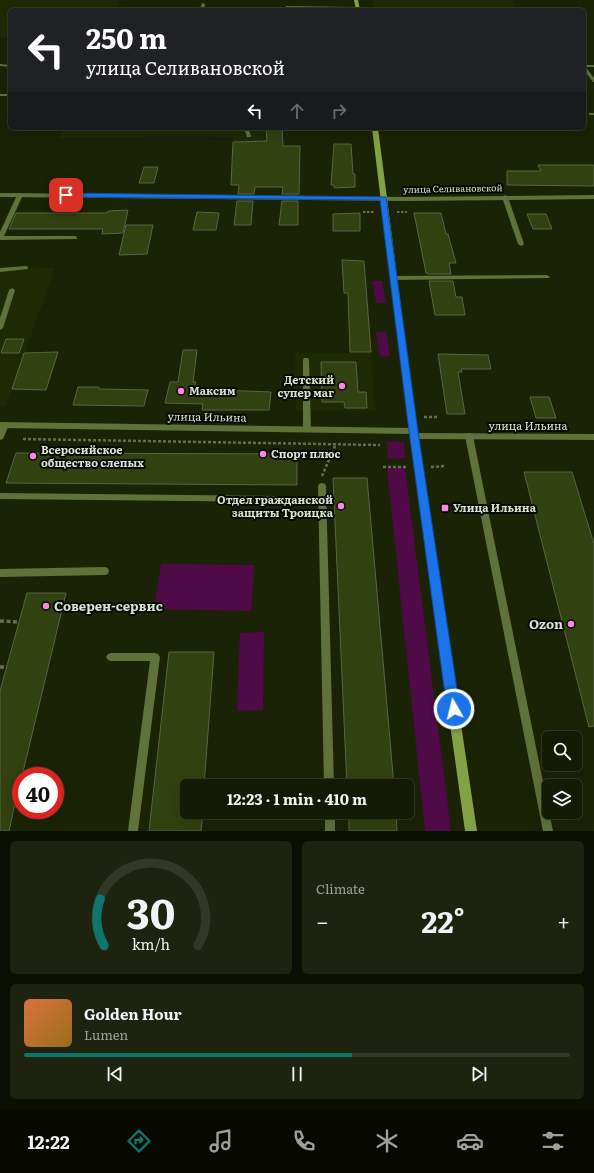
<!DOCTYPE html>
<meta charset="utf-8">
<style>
:root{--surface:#141a04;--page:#1d230e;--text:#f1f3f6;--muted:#9da19a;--line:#333826;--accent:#0f766e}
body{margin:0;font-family:Literata,serif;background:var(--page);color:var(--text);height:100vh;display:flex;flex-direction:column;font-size:15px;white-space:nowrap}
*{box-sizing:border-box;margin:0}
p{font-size:13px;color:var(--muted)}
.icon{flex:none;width:22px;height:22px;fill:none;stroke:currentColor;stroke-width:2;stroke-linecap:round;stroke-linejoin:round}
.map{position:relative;height:831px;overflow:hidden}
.details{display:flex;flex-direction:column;gap:10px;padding:10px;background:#0b0e02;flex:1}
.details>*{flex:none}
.top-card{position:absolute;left:8px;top:8px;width:578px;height:122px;border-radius:6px;box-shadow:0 4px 16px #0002,0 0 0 1px var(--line);background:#202124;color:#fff;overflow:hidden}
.fabs{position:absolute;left:542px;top:731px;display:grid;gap:8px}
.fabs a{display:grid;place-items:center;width:40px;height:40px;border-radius:6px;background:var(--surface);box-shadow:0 4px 16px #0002,0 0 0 1px var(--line);font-size:20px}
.speed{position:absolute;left:12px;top:767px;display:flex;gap:8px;font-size:20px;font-weight:700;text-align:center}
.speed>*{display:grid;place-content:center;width:52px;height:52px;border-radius:50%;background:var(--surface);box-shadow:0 4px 16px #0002,0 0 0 1px var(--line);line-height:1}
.speed .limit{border:6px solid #d22;background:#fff;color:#111}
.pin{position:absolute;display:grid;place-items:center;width:34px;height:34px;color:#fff;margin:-17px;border-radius:8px;box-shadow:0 2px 6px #0006}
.me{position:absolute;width:44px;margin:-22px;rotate:352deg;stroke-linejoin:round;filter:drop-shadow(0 0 3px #0008)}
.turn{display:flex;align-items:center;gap:14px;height:84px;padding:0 12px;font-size:18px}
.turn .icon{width:52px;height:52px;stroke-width:2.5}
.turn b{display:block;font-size:28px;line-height:34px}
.lanes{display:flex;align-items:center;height:38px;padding:0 12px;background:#0003;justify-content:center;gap:20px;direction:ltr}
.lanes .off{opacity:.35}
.big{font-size:30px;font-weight:700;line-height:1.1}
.details .tile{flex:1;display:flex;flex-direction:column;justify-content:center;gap:6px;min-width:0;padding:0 14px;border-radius:6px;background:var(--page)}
.details .dial{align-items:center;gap:0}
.dial svg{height:104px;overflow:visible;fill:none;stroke:var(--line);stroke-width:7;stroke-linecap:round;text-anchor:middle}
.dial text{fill:var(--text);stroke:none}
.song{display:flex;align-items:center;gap:12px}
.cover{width:48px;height:48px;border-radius:6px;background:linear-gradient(135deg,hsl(20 70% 55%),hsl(40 70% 35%))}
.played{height:4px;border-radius:2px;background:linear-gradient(90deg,var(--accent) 60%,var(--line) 60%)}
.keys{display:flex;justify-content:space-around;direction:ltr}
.heat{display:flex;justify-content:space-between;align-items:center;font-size:22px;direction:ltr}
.details .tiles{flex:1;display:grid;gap:10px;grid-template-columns:1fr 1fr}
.tile:last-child{grid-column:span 2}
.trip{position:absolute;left:180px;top:779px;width:234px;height:40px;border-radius:6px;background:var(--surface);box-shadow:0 4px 16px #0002,0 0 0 1px var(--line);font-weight:700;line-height:40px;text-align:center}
.dock{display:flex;height:64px;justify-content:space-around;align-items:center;background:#080a02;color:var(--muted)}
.dock .icon{width:28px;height:28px}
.dock .active{color:var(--accent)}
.dock b{font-size:18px;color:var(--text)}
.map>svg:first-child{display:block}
</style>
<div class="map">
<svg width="594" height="831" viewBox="0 0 594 831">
<rect width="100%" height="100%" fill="#1a2306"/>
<!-- built -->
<g fill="#1f2a05">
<path d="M0,0H120L114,10H10V37H0Z"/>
<path d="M373,0H512L517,10H374Z"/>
<path d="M63,128H270L269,141L233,153V142L231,137L149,136L143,138H59Z"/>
<path d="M55,268L6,406H0V269Z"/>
<path d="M295,353H371L375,411H296Z"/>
</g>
<!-- green -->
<g fill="#510a48">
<path d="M372,281H382L386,303H376Z"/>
<path d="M376,332H386L390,356L380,357Z"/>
<path d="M387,441L404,442L405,458L388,459Z"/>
<path d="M387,468H405L451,831H425Z"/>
<path d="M161,564L254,565L251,611L154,609Z"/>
<path d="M264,632L263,710L237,711L240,633Z"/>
</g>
<!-- building -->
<g fill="#324110" stroke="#596546">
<path d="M266,128H282L283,146H300L299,194H282L283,187H255L254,194H238L239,185H231L233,142L267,141Z"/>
<path d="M334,144H351L353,174H355V187L334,188V185H331Z"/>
<path d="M538,165H594V186L507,185V171H541Z"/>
<path d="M144,167H158L154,183H139Z"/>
<path d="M237,201H253L251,225H234Z"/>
<path d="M282,201H298V225H279Z"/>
<path d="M128,210L123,233L102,234L103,229H9L16,213H107L108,211Z"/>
<path d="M197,212L219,213L216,230H193Z"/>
<path d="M360,213V231H333V214Z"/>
<path d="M414,213H441L446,234H448L456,263H449L451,274H428L426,273Z"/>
<path d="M527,214H546L552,229H533Z"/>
<path d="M126,225H153L147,254L119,255Z"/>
<path d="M342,260L364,261L371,352H350L348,293H344Z"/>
<path d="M429,281H453L456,297H462L465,315H435Z"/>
<path d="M6,339H24L19,353H1Z"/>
<path d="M183,350H197L193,382H196L194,389L271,392L269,410H202L203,404L165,403L170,382H178Z"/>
<path d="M58,352L46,390L12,389L24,353Z"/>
<path d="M438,354L488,355L491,369H461L462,372H458L465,414H447Z"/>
<path d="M321,362H356L358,392H366L367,408H345L344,402H322Z"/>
<path d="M78,387H99V389L148,390L144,406L73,405Z"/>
<path d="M530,397H549L556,418H536Z"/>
<path d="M16,453L297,454V485L6,483Z"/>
<path d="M524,472H572L594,544V726L589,727Z"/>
<path d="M333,478H367L394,786H347Z"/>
<path d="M27,593H66L22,776H21L9,831H0V691Z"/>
<path d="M169,652H214L204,786H187V812H203L201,831H149Z"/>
<path d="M349,812H396L397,831H349Z"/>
</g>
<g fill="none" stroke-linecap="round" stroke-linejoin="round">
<!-- path-far2 -->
<g stroke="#656d55" stroke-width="2" stroke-dasharray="2.5 1.5" stroke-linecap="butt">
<path d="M363,212H374"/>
<path d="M397,212H407"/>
</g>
<!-- path-far1 -->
<g stroke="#656d55" stroke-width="2.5" stroke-dasharray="3 2" stroke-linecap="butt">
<path d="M424,417H439"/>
<path d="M23,439L380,445"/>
<path d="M383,467H406"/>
<path d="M431,467L445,466"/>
<path d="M322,476L335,446"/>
</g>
<!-- path -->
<g stroke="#656d55" stroke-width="3.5" stroke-dasharray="4 2.5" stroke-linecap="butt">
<path d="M0,621L19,622"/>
<path d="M0,667H7"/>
</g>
<!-- lane -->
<g fill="#5f723a" fill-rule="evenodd">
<path d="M202,3L205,4L204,10H200Z"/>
<path d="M286,6L357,7L359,8L357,9L285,8Z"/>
<path d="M584,66H585L594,78V82H593L584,70Z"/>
<rect x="0" y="94" width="10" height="2"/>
<rect x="589" y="113" width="5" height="2"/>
<path d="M244,128H248L251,136V137H247Z"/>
<path d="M20,193L23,195L4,236H75L77,237V239L0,240V232L17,195Z"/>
<path d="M505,195L508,197L524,244L523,245L521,246L518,244L502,197Z"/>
<path d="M26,266L28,267V269L0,272V268Z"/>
<path d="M547,275L550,277L549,278L394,280L391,278L394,276Z"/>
<path d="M12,288L15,290L3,328L0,330V318L9,290Z"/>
<path d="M304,358H308L309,360L311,430L310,432H304L303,430V360Z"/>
<path d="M5,422L8,423L9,425L3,439L0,440V428L2,423Z"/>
<path d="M469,433L472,434L473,436L553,831H543L465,436L466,434Z"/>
<path d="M322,483L325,484L326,486L334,786H324L318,486L319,484Z"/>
<path d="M0,493L276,496L279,497L280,499L279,501L276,502L0,499Z"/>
<path d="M105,567L108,568L109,571L108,574L105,575L0,577V569Z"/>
<path d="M111,653H155L158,654L160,657L138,831H128L150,661H111L108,660L106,657L108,654Z"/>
<rect x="325" y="812" width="10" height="19"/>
</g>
<!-- street -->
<g fill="#5f723a" fill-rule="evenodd">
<path d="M0,64L10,65V67L0,66Z"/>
<rect x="584" y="65" width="10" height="2"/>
<path d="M0,193L405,197L594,195V199L405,201L0,197Z"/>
<path d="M0,422L413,428L416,429L417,431L416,433L594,434V440L414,439L411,438L410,436L411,434L0,428Z"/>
</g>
<!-- secondary -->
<g fill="#83a245" fill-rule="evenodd">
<path d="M354,0H358L360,10H356Z"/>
<path d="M372,128H378L417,431L477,831H465L409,431Z"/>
</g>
</g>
<!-- route -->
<path fill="#1a73e8" stroke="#114b97" d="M66,193L386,197L418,431L460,709L458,713L454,715L449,713L447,709L409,431L380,200L64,197L63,195Z"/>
<!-- markers -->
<g fill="#fb86e5" stroke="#070a02" stroke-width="1.5">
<circle cx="342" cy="386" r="4"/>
<circle cx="181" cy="391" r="4"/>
<circle cx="263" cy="454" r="4"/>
<circle cx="33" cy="456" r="4"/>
<circle cx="341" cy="506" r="4"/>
<rect x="441" y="504" width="8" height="8" rx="2"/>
<circle cx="46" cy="606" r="4"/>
<circle cx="571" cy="624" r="4"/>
</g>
<g text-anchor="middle" stroke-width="4" stroke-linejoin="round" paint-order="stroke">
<!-- far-street labels -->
<g font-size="9" fill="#dae1d0" stroke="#070a02">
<text transform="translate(453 189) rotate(-1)" y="3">улица Селивановской</text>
</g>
<!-- poi labels -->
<g font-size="11" font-weight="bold" fill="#dae1d0" stroke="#070a02" text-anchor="start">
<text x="334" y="384" text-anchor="end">Детский<tspan x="334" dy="13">супер маг</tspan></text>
<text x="189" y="395">Максим</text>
<text x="41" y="454">Всеросийское<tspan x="41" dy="13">общество слепых</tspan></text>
<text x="271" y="458">Спорт плюс</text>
<text x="333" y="504" text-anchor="end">Отдел гражданской<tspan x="333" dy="13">защиты Троицка</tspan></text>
<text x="453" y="512">Улица Ильина</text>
</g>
<!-- street labels -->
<g font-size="11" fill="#dae1d0" stroke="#070a02">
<text transform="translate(207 417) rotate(1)" y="4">улица Ильина</text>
<text x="528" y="430">улица Ильина</text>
</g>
<!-- near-poi labels -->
<g font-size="13" font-weight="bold" fill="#dae1d0" stroke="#070a02" text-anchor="start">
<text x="54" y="611">Соверен-сервис</text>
<text x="563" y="629" text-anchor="end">Ozon</text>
</g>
</g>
</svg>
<div class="fabs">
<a><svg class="icon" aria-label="search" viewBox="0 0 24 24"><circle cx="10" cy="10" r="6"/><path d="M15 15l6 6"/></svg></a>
<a><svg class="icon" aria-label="layers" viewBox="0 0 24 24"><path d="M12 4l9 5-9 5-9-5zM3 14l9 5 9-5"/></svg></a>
</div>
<div class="speed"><div class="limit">40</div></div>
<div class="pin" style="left:66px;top:195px;background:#d93025"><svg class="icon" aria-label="arrive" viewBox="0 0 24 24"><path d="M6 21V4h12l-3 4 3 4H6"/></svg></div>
<svg class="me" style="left:454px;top:709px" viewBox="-20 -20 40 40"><circle r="17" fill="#1a73e8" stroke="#fff" stroke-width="3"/><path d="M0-11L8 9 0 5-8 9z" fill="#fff"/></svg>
<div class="trip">12:23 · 1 min · 410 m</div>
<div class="top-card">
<div class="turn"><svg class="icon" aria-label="left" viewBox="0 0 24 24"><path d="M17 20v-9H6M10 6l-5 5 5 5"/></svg><div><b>250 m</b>улица Селивановской</div></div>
<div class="lanes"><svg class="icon" aria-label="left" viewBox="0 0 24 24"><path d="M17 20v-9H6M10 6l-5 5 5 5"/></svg><svg class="icon off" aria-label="ahead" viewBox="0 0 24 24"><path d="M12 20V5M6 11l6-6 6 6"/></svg><svg class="icon off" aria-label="right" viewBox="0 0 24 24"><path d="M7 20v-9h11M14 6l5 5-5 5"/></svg></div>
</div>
</div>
<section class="details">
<div class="tiles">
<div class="tile dial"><svg viewBox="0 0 100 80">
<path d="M14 69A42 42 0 1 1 86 69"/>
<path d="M14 69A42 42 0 0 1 11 33" stroke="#0f766e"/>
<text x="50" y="56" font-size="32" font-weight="700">30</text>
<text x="50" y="72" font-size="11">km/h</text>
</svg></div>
<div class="tile"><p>Climate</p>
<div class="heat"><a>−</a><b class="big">22°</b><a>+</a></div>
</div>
<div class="tile">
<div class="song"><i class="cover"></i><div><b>Golden Hour</b><p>Lumen</p></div></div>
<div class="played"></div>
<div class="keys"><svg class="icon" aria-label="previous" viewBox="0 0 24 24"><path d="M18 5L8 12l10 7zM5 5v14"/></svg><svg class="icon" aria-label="pause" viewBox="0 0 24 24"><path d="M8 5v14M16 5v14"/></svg><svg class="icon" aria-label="next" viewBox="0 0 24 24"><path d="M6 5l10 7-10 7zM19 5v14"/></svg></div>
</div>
</div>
</section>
<nav class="dock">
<b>12:22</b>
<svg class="icon active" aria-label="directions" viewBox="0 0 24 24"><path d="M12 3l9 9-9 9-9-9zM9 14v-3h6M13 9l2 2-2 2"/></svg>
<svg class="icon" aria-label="music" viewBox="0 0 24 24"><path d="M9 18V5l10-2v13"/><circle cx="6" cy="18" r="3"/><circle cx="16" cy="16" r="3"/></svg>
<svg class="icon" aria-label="phone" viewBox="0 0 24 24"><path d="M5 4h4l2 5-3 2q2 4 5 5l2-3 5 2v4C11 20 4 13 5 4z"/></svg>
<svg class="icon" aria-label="climate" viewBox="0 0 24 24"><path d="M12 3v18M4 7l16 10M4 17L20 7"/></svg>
<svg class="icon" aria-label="car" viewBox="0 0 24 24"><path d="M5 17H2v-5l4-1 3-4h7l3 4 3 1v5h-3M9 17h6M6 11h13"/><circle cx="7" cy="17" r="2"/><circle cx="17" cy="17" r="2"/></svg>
<svg class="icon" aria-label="filters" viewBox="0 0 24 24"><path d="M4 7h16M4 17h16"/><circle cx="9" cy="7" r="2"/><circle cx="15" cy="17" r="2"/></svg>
</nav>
